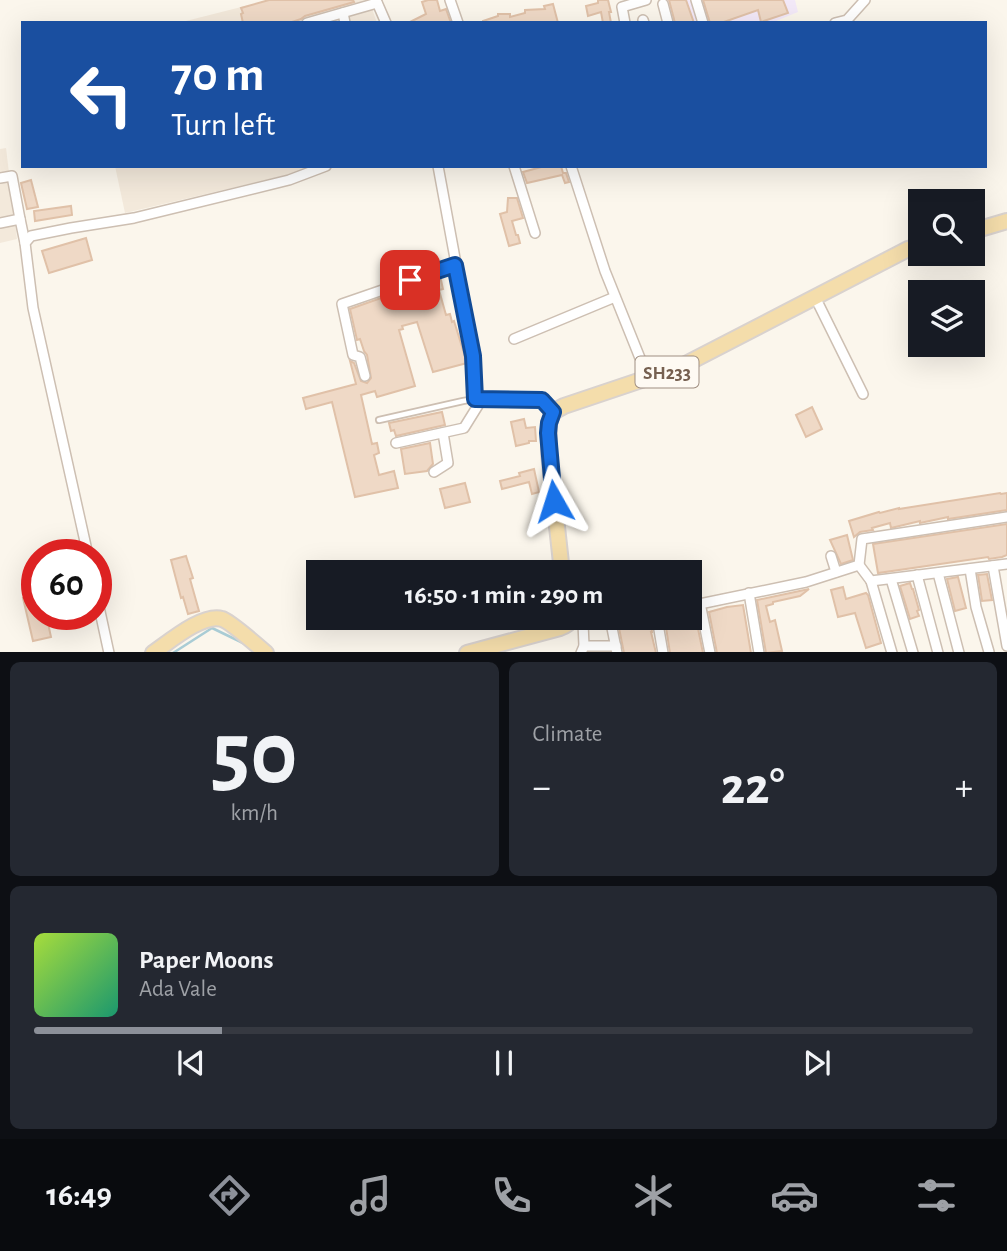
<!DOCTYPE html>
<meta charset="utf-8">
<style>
:root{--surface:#171b24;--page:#242831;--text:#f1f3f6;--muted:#9ea1a6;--line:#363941;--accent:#8c9099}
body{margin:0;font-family:"Alegreya Sans",sans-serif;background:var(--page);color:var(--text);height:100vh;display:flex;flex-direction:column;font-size:26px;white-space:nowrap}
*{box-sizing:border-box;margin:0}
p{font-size:23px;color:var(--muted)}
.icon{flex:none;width:38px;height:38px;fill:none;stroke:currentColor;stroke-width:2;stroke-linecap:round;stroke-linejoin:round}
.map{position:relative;height:652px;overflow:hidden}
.side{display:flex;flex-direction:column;gap:10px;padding:10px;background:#0d0f14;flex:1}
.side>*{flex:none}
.guide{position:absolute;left:21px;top:21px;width:966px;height:147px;border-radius:0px;box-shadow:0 7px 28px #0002;background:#1a4fa0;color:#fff;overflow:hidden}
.tools{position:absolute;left:908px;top:189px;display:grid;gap:14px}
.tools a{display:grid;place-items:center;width:77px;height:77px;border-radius:0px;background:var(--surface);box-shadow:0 7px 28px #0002;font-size:35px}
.speed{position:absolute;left:21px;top:539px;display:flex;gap:14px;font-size:35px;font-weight:700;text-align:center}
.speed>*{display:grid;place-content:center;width:91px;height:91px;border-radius:50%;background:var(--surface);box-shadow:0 7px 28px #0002;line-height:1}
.speed .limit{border:10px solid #d22;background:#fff;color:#111}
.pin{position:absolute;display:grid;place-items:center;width:60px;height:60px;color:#fff;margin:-30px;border-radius:14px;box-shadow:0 4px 10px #0006}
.me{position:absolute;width:77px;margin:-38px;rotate:354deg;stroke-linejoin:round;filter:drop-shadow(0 0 5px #0008)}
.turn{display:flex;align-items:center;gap:24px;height:147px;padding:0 35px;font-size:32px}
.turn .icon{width:91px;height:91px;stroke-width:2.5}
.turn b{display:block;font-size:49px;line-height:60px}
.big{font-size:52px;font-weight:700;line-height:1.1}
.side .tile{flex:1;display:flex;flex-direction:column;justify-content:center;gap:10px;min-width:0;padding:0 24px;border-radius:10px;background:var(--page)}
.side .dial{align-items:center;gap:0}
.dial b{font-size:91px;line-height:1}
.song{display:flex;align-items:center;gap:21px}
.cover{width:84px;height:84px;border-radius:10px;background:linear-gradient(135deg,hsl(80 70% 55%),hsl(160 70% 35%))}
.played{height:7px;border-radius:4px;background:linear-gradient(90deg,var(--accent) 20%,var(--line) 20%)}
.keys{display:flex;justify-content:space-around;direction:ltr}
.heat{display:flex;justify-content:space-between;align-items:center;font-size:38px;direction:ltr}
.side .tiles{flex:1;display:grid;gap:10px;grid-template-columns:1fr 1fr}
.tile:last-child{grid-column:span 2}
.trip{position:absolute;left:306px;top:560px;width:396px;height:70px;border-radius:0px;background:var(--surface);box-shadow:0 7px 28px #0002;font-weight:700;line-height:70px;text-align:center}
.tabs{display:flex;height:112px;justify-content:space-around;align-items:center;background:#090b0e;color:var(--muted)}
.tabs .icon{width:49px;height:49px}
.tabs .current{color:var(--accent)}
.tabs b{font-size:32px;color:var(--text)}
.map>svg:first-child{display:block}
</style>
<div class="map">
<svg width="1007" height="653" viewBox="0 0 1007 653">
<rect width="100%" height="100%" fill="#fbf6ec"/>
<!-- residential -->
<g fill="#f3e9db">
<path d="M269,0H369L377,23H178Z"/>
<path d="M6,148L17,239L0,243V149Z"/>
<path d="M115,166H312L295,173L125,213Z"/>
</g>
<!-- education -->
<path fill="#f3e9f8" d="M665,0H795L798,12L771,23H673Z"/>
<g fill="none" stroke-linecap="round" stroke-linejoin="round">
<!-- stream -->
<path stroke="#a9ccd5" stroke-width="2.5" d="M173,653L212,628L243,643"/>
</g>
<!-- building -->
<g fill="#efd9c6" stroke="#e0c1a8" stroke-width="2">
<path d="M269,0H353L354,2L305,16L301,19L289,23H243L241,14L243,13L241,8Z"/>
<path d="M428,0H437L440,11L446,9L451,23H408L426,14L422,2Z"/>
<path d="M598,0H608L611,12H609L611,23H603L601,12L588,16L586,6L598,3Z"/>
<path d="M669,0H686L694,23H675Z"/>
<path d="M703,0H783L788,13L761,22L758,10L721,23H710Z"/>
<path d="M553,4L558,23H483V21L498,16V14H510V17L525,13V10L545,9L544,6Z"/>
<path d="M545,166H561L563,173H566L569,182L565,183L562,175L527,183L523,172Z"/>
<path d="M31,180L38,207L27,209L21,183Z"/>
<path d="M508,198H517L523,218L512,221L516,235H518L520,243L509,246L500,214L507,212Z"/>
<path d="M71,206L72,215L35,221L34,211Z"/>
<path d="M86,238L92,260L49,273L42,251Z"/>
<path d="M441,280L443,289L439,290L446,315L450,314L452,322L454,321L467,363L433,372L417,322L402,326L403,329L399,330L415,386L377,397L375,391L361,395L372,444L377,443L379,453L374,455L379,475L394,471L398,488L355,497L332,402L306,409L303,398L356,384L350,361L354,363L361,381L367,383L371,378L367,355L364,351L360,339L357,340L350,309L412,287Z"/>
<path d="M812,407L822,429L806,437L796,415Z"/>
<path d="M442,412L445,425L396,436L394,430L391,431L389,423Z"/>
<path d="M524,419L526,428L535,427L536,441H529V443L516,446L511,422Z"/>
<path d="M430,443L433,464L427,471L405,474L401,449Z"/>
<path d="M534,469L539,492L532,494L529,482L502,489L500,481L520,476L519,473Z"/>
<path d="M465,483L470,502L445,508L440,489Z"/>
<path d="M1000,493L1001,494L1007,493V510L948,519V517L920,523V521L891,528L890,523L872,528L873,530L860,532L854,537L849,521L879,512L880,513L899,508V509Z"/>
<path d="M1007,524V555L1002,557L989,559L988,557L878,573L873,544Z"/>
<path d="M847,535L853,560L841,564L830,540Z"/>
<path d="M186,556L193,578L190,579L199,611L188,614L183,597L181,598L171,560Z"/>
<path d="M987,574L992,600L982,601L978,575Z"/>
<path d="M958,577L966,608L955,611L947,579Z"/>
<path d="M910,583L912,589H913L919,610L917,611L919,616L910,619L900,586Z"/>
<path d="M843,587L846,599L866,593L868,595L881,643L866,648L855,613L838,617L831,590Z"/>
<path d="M809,589L800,596L773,602V604L766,606L770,622L775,620L782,651L766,653L757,600Z"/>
<path d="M37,594V614H46L51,637L33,641L23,598Z"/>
<path d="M743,605L751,653H717L709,612L727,607Z"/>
<path d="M695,614L703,653H670L665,621L690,618V615Z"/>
<path d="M649,622L651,623L652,632H651L656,653H624L619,628L630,625V627Z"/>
</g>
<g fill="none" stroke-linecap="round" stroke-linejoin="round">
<!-- lane casing -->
<g stroke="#cdbfb2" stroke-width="8">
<g id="lane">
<path d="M473,356L475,399"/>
<path d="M379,420L463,401L475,399L542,400L552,411"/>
</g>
</g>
<!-- street casing -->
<g stroke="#cdbfb2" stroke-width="12">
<g id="street">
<path d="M376,0L386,23"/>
<path d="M450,0L458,23"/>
<path d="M696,0L703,23"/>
<path d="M663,4L668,23"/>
<path d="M343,13L345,23"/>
<path d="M643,20L644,23"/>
<path d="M307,23L377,3"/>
<path d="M625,23L622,7L646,0"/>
<path d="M835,23L847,20L865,0"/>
<path d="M438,166L473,356"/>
<path d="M514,166L535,233"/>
<path d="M571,166L605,271L648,378"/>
<path d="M0,178L12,176L20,219"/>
<path d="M0,223L20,219L25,243"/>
<path d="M815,297L863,394"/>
<path d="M514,339L615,297"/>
<path d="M365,376L360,357L353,355L342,304L455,265"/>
<path d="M396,443L464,428L482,399"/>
<path d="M434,472L448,463L443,433"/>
<path d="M88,555L33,308L25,243L31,236L71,228L134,218L289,180L326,166"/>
<path d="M831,556L836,572"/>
<path d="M859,565L871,581L1007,564"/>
<path d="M993,566L1007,646"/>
<path d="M970,569L976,607L989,652"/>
<path d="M938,573L959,653"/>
<path d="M917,575L938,653"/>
<path d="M891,579L913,653"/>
<path d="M871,581L892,653"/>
<path d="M96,593L109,653"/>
<path d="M749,593L759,653"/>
<path d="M700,603L710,653"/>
<path d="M690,606L806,582L859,565L862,539L1007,517"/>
<path d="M610,618L617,653"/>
<path d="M657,618L663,653"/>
<path d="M567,625L615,618"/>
<path d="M584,646H616"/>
<path d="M581,653L584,646L583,623"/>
</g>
</g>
<!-- primary casing -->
<g stroke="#d9d2ce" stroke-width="18">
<g id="primary">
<path d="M973,231L1007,221"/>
<path d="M562,572L549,454V423L553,412L564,406L680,367L908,249L920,246"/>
<path d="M153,653C169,642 203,613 222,619C229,621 258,646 266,653"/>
<path d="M467,653L560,628C565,626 570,624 570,618"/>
</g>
</g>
<!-- lane -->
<use href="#lane" stroke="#fff" stroke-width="4.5"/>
<!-- street -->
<use href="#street" stroke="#fff" stroke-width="9"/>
<!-- primary -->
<use href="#primary" stroke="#f4ddab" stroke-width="14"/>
</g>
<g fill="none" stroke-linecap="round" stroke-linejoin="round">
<!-- route casing -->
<g stroke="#114b97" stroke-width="18">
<path id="route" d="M410,280L455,265L473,356L475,399L542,400L553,412L549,423L548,433L554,501"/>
</g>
<!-- route -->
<use href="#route" stroke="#1a73e8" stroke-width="12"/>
</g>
<g text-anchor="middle" stroke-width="7" stroke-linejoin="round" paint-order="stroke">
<!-- shield labels -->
<rect fill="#fefaf3" stroke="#9f8e81" stroke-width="2" x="635.5" y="356.5" width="63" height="31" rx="5"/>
<g font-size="19" font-weight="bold" fill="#766050">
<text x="667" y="379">SH233</text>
</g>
</g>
</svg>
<div class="tools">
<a><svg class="icon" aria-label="search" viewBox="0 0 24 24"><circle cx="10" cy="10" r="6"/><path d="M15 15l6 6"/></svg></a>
<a><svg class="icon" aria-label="layers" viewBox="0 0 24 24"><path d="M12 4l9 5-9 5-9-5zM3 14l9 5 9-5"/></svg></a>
</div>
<div class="speed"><div class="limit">60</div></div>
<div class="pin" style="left:410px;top:280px;background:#d93025"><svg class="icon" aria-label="arrive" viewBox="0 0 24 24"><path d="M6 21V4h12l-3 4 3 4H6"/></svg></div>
<svg class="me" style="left:554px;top:501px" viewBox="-20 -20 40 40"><path d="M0-17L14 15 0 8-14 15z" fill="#1a73e8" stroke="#fff" stroke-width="4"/></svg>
<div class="trip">16:50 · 1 min · 290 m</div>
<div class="guide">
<div class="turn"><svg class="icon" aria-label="left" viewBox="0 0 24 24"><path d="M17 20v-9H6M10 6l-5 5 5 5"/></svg><div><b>70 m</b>Turn left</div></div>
</div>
</div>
<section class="side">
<div class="tiles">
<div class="tile dial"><b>50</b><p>km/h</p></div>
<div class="tile"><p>Climate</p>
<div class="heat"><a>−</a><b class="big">22°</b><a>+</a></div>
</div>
<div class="tile">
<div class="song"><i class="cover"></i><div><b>Paper Moons</b><p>Ada Vale</p></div></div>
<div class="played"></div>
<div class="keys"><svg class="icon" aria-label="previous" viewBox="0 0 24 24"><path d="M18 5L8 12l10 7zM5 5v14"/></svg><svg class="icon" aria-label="pause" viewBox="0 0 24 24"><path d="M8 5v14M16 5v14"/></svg><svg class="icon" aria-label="next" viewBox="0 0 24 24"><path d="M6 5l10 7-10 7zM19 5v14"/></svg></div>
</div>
</div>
</section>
<nav class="tabs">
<b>16:49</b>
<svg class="icon current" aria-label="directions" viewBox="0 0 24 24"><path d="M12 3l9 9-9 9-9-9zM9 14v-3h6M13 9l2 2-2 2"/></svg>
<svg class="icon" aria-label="music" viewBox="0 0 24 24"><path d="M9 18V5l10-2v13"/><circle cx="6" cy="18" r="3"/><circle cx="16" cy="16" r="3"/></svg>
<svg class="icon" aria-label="phone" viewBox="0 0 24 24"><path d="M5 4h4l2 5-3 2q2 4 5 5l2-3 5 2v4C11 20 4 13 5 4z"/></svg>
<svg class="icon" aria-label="climate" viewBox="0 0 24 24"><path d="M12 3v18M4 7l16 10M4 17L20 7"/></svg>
<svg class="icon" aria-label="car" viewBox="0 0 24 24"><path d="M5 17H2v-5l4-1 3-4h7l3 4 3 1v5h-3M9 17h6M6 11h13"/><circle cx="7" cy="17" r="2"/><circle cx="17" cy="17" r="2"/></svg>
<svg class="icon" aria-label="filters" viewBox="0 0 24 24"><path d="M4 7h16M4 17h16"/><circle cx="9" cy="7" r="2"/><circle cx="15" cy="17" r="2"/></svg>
</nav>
